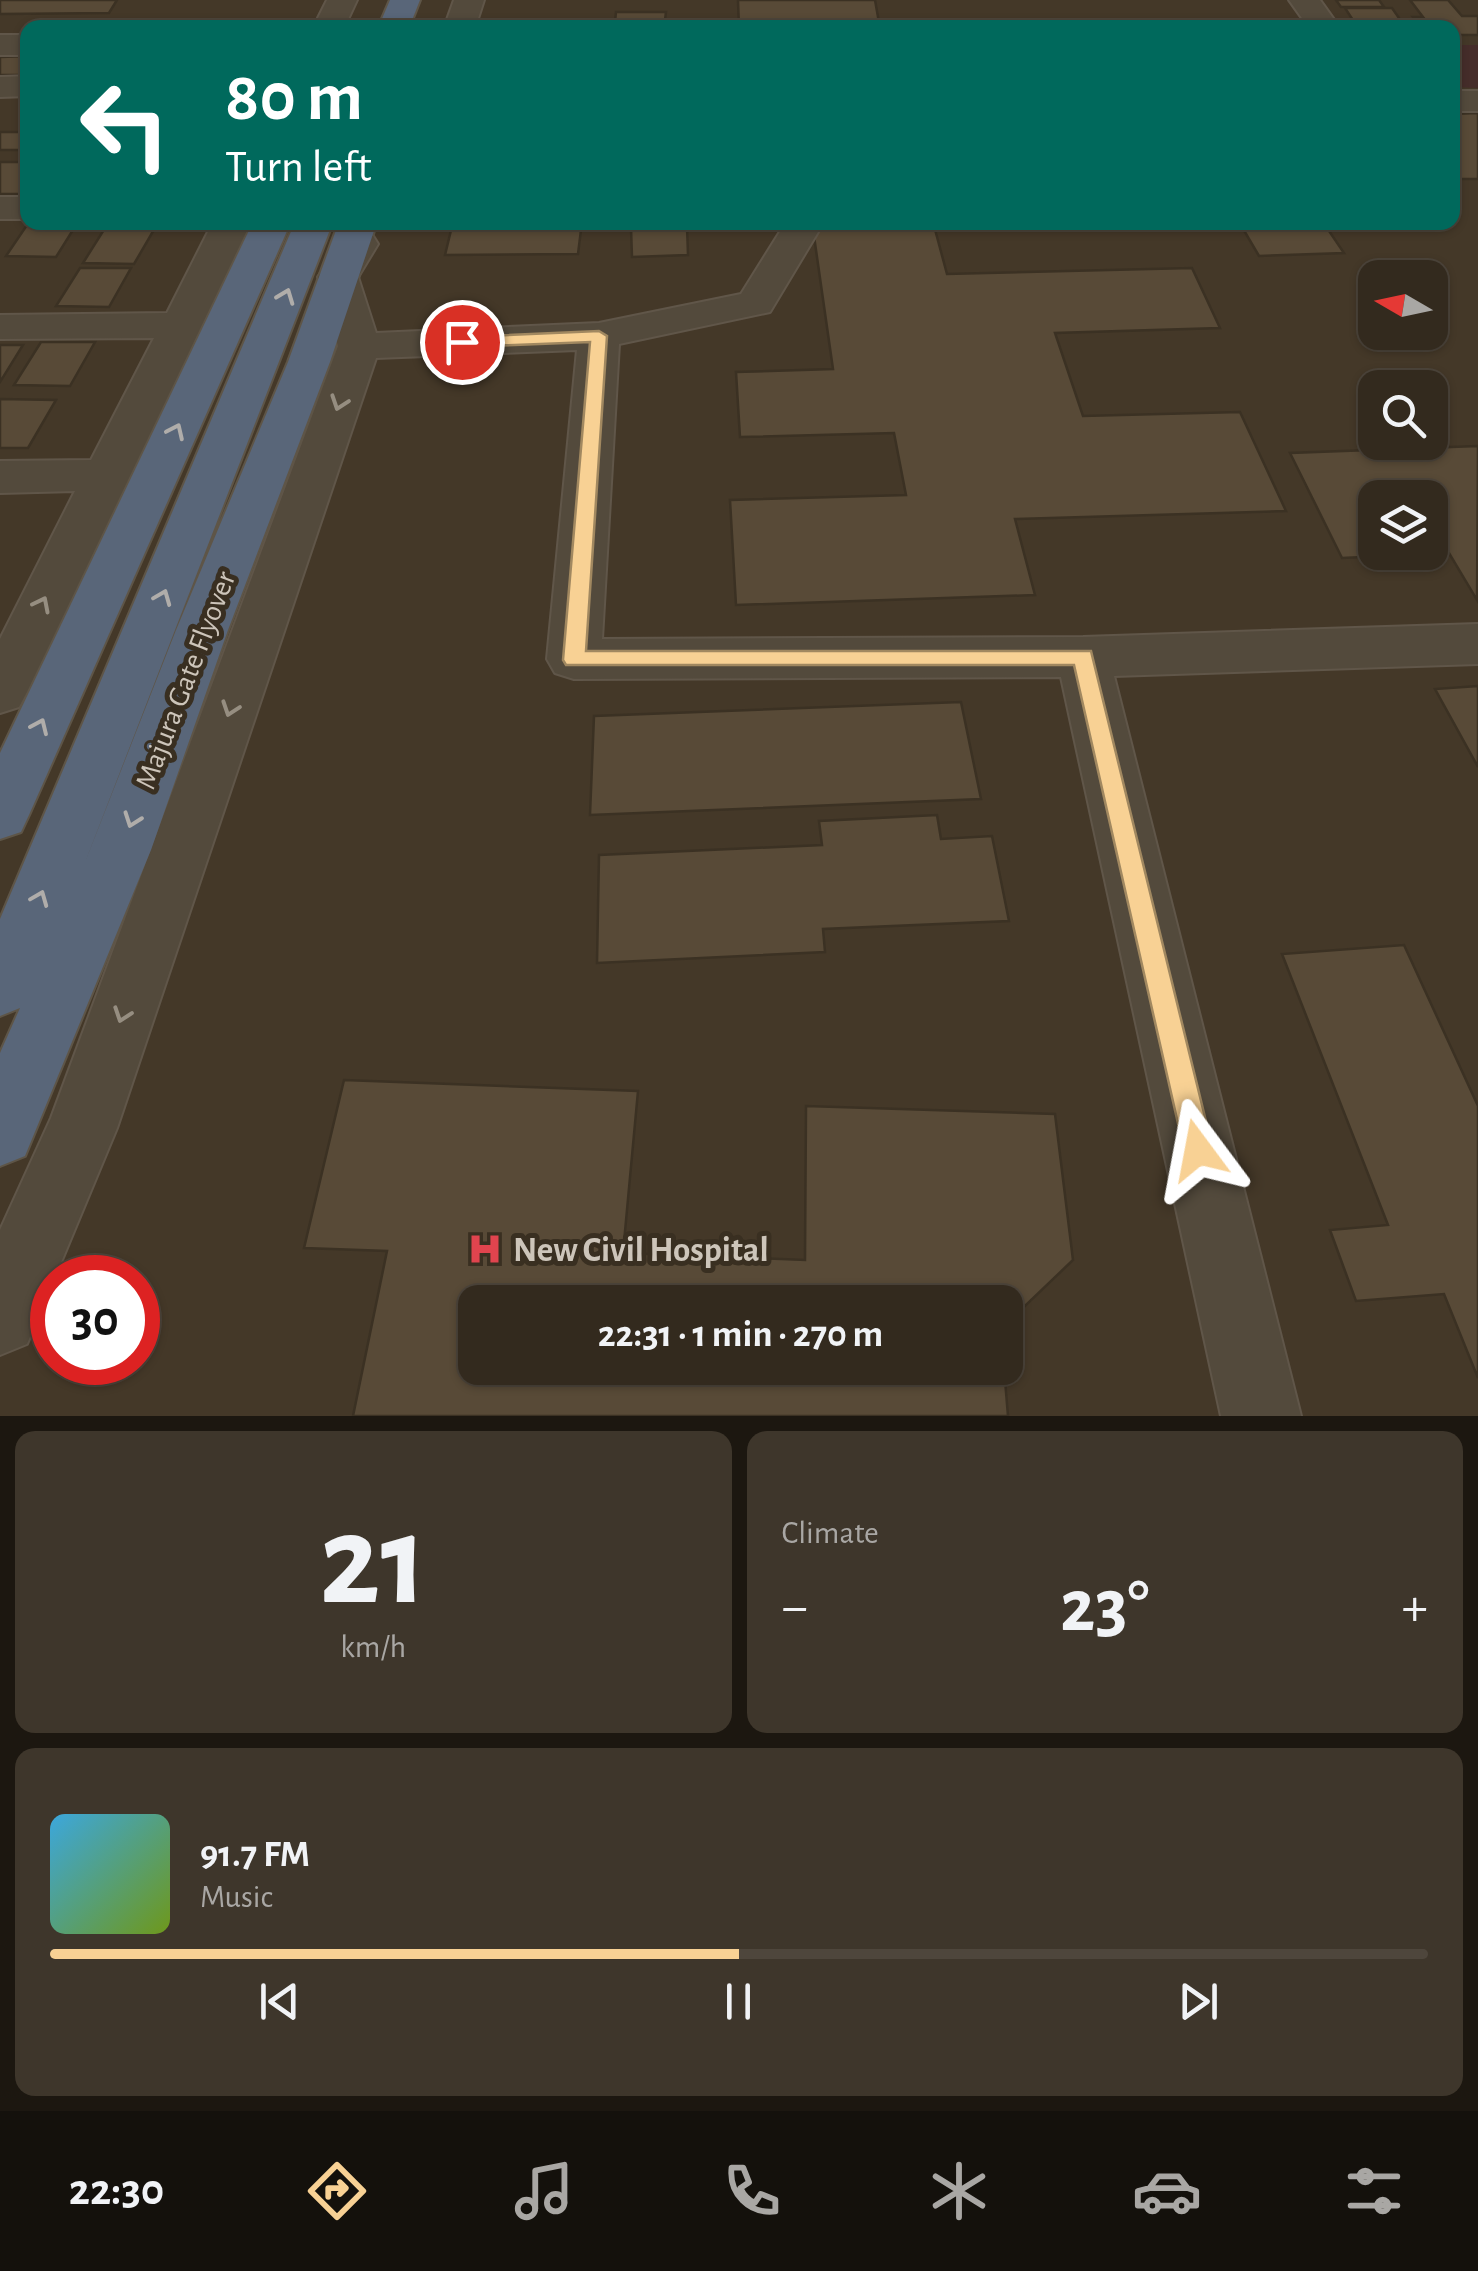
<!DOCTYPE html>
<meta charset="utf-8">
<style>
:root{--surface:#332a1e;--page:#3e362b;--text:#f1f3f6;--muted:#a9a7a4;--line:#4e463c;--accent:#f8d194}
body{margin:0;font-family:"Alegreya Sans",sans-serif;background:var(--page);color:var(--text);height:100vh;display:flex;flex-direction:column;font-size:38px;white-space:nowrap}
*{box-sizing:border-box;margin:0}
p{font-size:32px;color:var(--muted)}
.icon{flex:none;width:55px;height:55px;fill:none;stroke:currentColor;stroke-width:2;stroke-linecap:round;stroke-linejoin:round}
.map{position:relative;height:1416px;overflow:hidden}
.details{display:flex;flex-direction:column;gap:15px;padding:15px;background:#1c1710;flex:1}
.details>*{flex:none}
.top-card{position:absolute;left:20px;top:20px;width:1440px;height:210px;border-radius:20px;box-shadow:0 2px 8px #0004,0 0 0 2px var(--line);background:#00695c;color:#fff;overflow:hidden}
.needle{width:65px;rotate:279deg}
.controls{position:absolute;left:1358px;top:260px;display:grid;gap:20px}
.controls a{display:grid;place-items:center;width:90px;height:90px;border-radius:20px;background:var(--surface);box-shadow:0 2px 8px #0004,0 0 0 2px var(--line);font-size:50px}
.speed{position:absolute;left:30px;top:1255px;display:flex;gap:20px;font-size:50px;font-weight:700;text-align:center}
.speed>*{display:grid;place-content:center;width:130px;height:130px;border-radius:50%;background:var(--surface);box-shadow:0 2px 8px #0004,0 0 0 2px var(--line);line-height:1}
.speed .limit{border:15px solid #d22;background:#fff;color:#111}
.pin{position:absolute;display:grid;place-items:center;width:85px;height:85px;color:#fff;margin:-42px;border:5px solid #fff;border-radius:50%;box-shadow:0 2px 10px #0007}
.me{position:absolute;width:110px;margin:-55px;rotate:347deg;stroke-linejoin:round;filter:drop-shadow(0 0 8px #0008)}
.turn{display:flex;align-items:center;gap:35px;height:210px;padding:0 40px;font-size:45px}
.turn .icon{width:130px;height:130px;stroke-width:2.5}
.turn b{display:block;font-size:70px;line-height:85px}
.big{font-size:75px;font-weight:700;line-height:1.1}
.details .widget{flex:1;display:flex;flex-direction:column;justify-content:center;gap:15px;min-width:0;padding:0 35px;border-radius:20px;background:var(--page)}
.details .dial{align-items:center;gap:0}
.dial b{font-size:130px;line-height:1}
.song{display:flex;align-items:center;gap:30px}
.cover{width:120px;height:120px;border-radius:15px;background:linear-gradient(135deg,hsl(200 70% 55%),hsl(80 70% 35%))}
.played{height:10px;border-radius:5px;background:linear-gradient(90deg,var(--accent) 50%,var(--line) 50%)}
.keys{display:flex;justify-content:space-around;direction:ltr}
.heat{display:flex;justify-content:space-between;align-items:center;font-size:55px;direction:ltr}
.details .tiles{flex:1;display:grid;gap:15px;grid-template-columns:1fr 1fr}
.widget:last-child{grid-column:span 2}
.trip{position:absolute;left:458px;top:1285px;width:565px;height:100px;border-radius:20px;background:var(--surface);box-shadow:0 2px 8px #0004,0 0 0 2px var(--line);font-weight:700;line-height:100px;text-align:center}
.menu{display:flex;height:160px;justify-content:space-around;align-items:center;background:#14110c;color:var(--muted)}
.menu .icon{width:70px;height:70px}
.menu .selected{color:var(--accent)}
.menu b{font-size:45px;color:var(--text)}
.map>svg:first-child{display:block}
</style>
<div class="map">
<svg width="1478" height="1416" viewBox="0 0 1478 1416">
<rect width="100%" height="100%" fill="#443828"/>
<!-- green -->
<path fill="#452d2a" d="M1453,45H1478V88L1453,87Z"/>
<!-- building -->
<g fill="#584a37" stroke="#3b3123" stroke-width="2.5" fill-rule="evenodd">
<path d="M0,0H117L109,13L0,14Z"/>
<path d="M738,0H875L880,28H739Z"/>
<path d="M1336,0H1379L1384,7H1341Z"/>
<path d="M1410,0H1448L1462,16H1478V35H1452V28H1422L1413,17H1423Z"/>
<path d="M1345,8H1392L1406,28H1358Z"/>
<path d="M616,12H666L664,28H580L581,22H615Z"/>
<path d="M28,56V75H0V57Z"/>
<path d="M1478,113V179H1452V114Z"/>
<rect x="0" y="132" width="28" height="18"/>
<path d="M0,162H28V188L23,194H0Z"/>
<path d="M29,222H78L56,257L6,256Z"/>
<path d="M453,222H582L578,254L445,255Z"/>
<path d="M812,222H933L947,274L1192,268L1220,328L1055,333L1083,416L1240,412L1286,511L1015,519L1035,595L736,605L730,500L906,495L894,433L740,437L736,372L833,369Z"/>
<path d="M1239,222H1323L1344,253L1259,256Z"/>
<path d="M687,226L688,255L632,257L631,228Z"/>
<path d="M105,228H155L134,264L83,263Z"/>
<path d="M80,268H131L109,307L56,306Z"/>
<path d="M41,342H95L70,386L14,385Z"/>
<path d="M0,345H23L0,382Z"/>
<path d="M0,399L56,400L28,448H0Z"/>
<path d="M1478,446L1477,600L1449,553L1342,558L1290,453ZM1375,498H1430V552H1375Z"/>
<path d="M1478,686V767L1435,689Z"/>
<path d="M961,702L981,799L590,815L594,716Z"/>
<path d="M937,815L941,839L992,836L1009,921L823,929L825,952L597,963L599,855L822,845L819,821Z"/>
<path d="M1404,945L1478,1106V1378L1444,1294L1356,1301L1330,1230L1388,1225L1282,954Z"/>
<path d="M344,1080L638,1091L623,1253L805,1260L806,1106L1055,1114L1073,1260L1005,1325V1302H475V1368H1004L1008,1416H353L387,1251L304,1248Z"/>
</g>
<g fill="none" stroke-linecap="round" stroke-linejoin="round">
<!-- minor casing -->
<g stroke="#605649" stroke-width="4">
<g id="minor">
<path d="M327,0H357L344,28H313Z"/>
<path d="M454,0H484L475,28H444Z"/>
<path d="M1289,0H1320L1340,28H1309Z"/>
<rect x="0" y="35" width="28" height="20"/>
<path d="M28,76V96L0,97V77Z"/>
<rect x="1452" y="91" width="26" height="20"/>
<rect x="0" y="197" width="28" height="22"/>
<path d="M213,222H251L27,692L19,707L0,713V639L75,491L0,493V461L91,460L154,338L0,339V315L167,313Z"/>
<path d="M786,222H824L770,312L619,344L602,639L1083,637L1478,624V664L1114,676L1301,1416H1221L1061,677L574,679L555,673L547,659L577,350L376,358L117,1128L27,1344L0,1355V1230L51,1118L338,346L318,277L345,236L359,232L373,236L378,244L358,277L376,333L599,323L741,294Z"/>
</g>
</g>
<!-- highway casing -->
<g stroke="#5e5547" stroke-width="4">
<g id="highway">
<path d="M390,0H420L409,28H378Z"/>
<path d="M253,222H291L29,815L21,832L0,839V753Z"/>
<path d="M295,222H333L84,865L176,630L288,362L339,222H377L330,362L228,630L151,850L25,1156L0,1166V1053L20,1008L0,1016V919Z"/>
</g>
</g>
<!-- minor -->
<use href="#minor" fill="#534a3c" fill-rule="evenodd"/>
<!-- highway -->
<use href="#highway" fill="#596679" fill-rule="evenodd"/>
</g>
<!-- one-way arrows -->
<defs><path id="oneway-chevron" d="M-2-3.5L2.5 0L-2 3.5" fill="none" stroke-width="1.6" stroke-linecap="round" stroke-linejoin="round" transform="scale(2.5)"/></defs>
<g stroke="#b0adaa">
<use href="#oneway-chevron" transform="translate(286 296) rotate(-69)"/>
<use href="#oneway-chevron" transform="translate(176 431) rotate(-65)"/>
<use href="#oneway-chevron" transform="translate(163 597) rotate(-68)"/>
<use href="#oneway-chevron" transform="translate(40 726) rotate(-66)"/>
<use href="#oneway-chevron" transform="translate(132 820) rotate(110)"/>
<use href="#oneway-chevron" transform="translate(40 898) rotate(-68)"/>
</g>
<g stroke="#968e81">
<use href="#oneway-chevron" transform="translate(339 403) rotate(109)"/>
<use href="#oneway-chevron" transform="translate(42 604) rotate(-63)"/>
<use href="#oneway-chevron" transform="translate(230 709) rotate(109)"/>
<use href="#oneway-chevron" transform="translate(122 1015) rotate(109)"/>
</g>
<!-- route -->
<path fill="#f8d194" stroke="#a18860" stroke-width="2.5" d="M599,331L607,336L586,651H1091L1213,1150L1209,1161L1198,1165L1188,1161L1184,1150L1074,665H566L563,660L590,342L462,347L453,342L462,337Z"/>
<!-- icons -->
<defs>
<g id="hospital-bare" transform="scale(2.7)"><path d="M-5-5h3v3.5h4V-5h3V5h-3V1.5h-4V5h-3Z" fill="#e0444e" stroke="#392f21" stroke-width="2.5" paint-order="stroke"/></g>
</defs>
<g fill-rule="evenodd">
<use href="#hospital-bare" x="485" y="1249"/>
</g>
<g text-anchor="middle" stroke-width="10" stroke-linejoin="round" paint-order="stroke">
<!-- street labels -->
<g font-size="30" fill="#cdc5ba" stroke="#392f21">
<text transform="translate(185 680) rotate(-69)" y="10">Majura Gate Flyover</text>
</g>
<!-- near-poi labels -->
<g font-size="35" font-weight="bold" fill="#cdc5ba" stroke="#392f21" text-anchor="start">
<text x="513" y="1261">New Civil Hospital</text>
</g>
</g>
</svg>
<div class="controls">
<a><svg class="needle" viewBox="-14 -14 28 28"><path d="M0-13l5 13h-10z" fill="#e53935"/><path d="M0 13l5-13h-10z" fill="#a9a7a4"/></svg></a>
<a><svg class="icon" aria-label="search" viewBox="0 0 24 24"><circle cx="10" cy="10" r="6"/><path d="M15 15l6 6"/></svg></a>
<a><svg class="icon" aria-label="layers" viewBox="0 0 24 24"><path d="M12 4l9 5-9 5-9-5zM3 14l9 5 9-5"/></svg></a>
</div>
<div class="speed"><div class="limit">30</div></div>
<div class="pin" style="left:462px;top:342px;background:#d93025"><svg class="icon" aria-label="arrive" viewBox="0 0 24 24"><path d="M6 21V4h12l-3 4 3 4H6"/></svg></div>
<svg class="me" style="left:1198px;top:1150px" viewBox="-20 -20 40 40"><path d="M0-17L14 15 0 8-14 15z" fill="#f8d194" stroke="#fff" stroke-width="4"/></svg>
<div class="trip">22:31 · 1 min · 270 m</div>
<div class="top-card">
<div class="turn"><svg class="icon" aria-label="left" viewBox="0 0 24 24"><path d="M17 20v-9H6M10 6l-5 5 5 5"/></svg><div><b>80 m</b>Turn left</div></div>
</div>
</div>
<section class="details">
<div class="tiles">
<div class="widget dial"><b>21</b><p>km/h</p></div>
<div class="widget"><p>Climate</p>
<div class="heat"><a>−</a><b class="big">23°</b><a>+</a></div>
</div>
<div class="widget">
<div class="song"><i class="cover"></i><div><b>91.7 FM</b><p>Music</p></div></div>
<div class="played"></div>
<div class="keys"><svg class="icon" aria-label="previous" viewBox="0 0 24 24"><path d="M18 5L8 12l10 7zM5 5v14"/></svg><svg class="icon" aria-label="pause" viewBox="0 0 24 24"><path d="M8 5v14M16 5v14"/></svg><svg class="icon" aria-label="next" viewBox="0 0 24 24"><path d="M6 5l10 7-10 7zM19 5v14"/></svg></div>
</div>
</div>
</section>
<nav class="menu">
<b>22:30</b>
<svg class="icon selected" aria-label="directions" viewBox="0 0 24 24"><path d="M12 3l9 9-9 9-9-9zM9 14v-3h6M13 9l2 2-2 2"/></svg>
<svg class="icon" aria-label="music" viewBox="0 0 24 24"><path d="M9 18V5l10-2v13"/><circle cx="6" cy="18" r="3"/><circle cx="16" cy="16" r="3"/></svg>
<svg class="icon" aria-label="phone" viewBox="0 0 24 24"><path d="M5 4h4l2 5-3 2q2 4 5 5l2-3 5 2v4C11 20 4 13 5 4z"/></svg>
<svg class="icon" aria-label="climate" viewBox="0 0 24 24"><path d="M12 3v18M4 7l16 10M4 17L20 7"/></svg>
<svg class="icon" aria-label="car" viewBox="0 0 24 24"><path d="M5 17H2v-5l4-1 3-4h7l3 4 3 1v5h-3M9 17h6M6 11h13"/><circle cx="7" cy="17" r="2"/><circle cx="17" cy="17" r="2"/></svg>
<svg class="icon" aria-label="filters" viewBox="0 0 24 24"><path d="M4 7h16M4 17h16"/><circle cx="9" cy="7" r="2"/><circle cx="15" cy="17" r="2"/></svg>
</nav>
